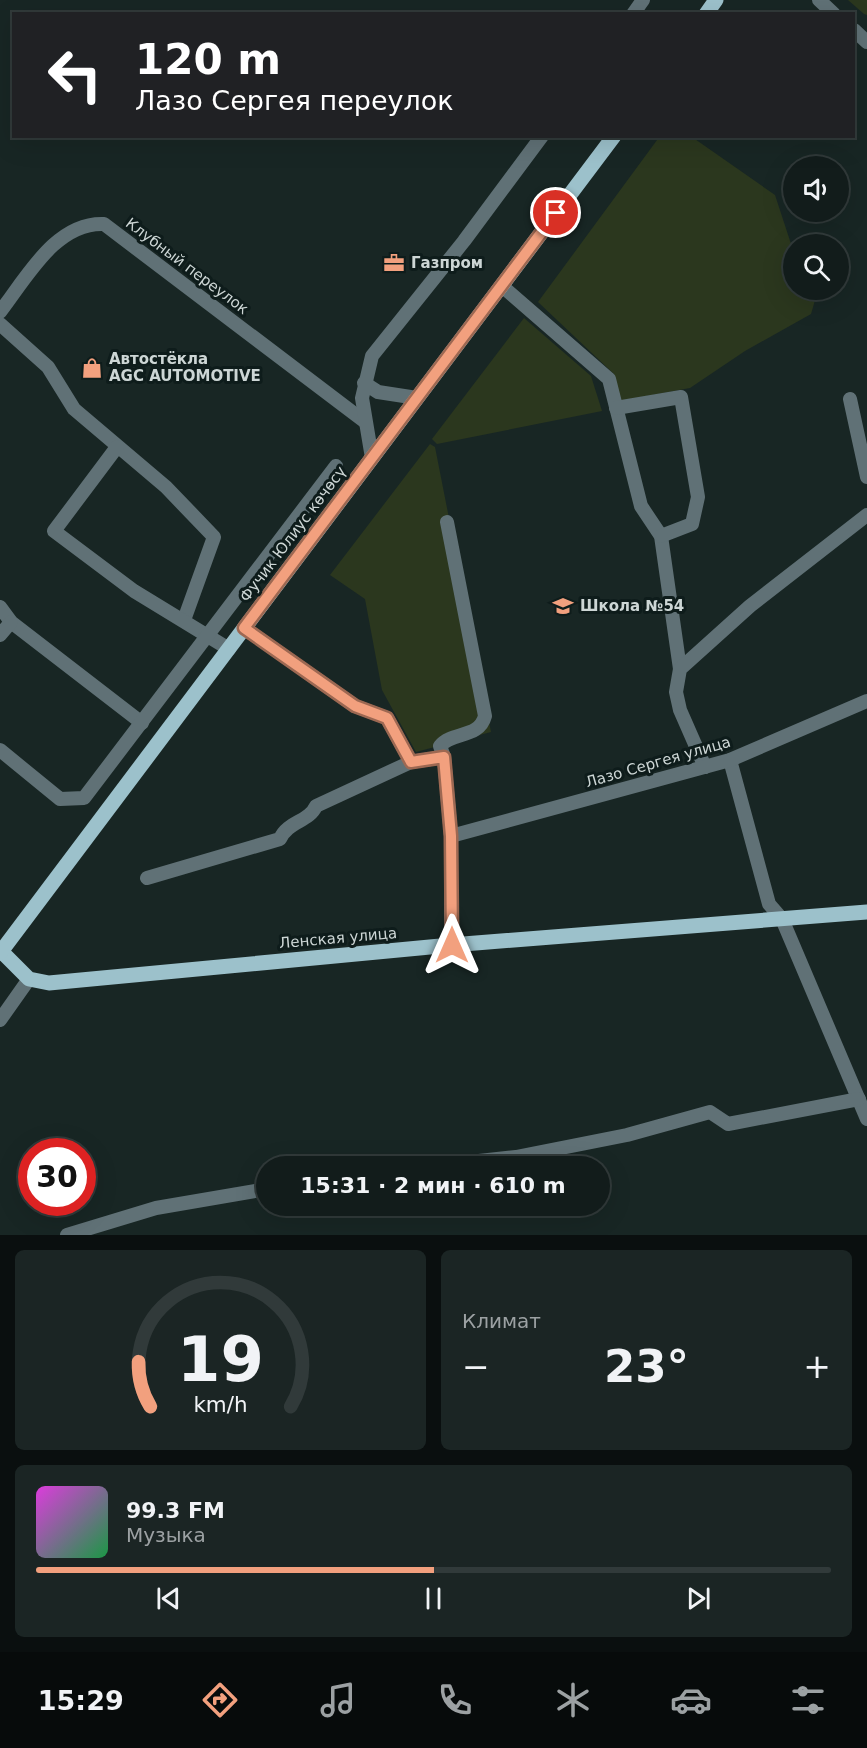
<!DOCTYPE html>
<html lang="ru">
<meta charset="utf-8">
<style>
:root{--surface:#121c1b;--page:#1b2524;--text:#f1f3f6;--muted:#9ca1a3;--line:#313a3a;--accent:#f2a07e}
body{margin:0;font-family:"DejaVu Sans",sans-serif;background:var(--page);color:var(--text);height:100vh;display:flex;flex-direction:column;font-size:22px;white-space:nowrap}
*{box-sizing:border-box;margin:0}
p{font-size:20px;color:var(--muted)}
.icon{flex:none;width:33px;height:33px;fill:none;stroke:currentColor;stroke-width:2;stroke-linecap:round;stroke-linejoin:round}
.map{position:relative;height:1235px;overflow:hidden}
.details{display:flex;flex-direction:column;gap:15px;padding:15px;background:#0a0f0f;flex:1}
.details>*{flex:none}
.banner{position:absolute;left:12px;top:12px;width:843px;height:126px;border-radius:0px;box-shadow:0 6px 24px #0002,0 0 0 2px var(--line);background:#202124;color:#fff;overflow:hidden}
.tools{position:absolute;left:783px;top:156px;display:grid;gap:12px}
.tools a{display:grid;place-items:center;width:66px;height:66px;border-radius:50%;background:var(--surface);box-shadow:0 6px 24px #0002,0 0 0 2px var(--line);font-size:30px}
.speed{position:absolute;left:18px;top:1138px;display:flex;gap:12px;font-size:30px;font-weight:700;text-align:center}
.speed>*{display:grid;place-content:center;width:78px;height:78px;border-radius:50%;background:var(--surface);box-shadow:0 6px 24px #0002,0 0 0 2px var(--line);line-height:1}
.speed .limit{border:9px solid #d22;background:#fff;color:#111}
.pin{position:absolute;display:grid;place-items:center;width:51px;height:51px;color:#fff;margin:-26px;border:3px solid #fff;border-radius:50%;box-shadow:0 2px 6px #0007}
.me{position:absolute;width:66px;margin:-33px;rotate:0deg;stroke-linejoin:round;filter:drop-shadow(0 0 4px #0008)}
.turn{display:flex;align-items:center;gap:21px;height:126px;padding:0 24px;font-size:27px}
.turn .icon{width:78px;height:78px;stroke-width:2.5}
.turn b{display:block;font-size:42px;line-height:51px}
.big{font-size:45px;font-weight:700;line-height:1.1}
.details .tile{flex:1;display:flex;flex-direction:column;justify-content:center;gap:9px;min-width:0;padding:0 21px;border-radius:9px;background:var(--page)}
.details .dial{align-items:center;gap:0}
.dial svg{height:156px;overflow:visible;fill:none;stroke:var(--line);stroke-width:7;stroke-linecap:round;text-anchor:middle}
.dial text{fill:var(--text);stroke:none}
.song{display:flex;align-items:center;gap:18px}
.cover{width:72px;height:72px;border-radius:9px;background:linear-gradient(135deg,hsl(300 70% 55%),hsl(140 70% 35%))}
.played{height:6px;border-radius:3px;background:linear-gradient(90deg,var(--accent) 50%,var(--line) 50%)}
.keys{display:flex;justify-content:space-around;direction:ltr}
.heat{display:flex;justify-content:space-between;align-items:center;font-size:33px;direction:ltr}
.details .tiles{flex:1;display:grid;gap:15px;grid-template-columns:1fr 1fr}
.tile:last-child{grid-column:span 2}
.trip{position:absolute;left:256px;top:1156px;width:354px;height:60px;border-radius:30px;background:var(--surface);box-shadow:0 6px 24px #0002,0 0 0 2px var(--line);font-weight:700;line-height:60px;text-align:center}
.menu{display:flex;height:96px;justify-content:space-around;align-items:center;background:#070b0b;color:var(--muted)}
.menu .icon{width:42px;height:42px}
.menu .on{color:var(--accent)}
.menu b{font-size:27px;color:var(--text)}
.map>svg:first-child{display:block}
</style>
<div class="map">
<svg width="867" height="1235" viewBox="0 0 867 1235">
<rect width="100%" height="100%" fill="#182624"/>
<!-- green -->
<g fill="#2b371e">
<path d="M848,0H867V15L864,14Z"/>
<path d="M660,136L692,137L775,195L793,250L794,290H818L811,314L745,351L690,388L620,401L614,374L538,302Z"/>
<path d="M524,318L591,376L602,411L437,444L432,439Z"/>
<path d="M430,444L435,447L491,732L416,752L382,690L365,599L330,575Z"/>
</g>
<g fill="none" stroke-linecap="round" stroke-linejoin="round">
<!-- minor -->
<g stroke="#607176" stroke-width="14">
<path d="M819,0L834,14"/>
<path d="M633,14L643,0"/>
<path d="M854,30L867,42"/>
<path d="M502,286L609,379L641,506L661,536L680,669"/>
<path d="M0,312C27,277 56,222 104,224L364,421"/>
<path d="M0,324L48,367L74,409L166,487L214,537L184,620"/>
<path d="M364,383L378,392L417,398"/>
<path d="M850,399L867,477"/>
<path d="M616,408L681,397L698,497L692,524L661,536"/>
<path d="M117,447L54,531L134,591L229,649"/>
<path d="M372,458L362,398L372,356L464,241L542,136"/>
<path d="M0,607L11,622L142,723"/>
<path d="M244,628L355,706L387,718L411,762"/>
<path d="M0,635L11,622"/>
<path d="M0,750L60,799L84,798L336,466"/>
<path d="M444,757L440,746C452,731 479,739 485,716L447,522"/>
<path d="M730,760L769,904L782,919L867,1119"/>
<path d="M705,767L680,710L676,692L680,669L750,606L867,515"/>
<path d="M451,836L730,760L867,701"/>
<path d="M147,878L280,839C288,821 309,822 316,806L411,762L444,757L451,836V945"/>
<path d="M0,1020L29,979"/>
<path d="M424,1167L516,1157L627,1135L710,1112L728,1124L859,1099"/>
<path d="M67,1235L156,1208L267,1189"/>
</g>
<!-- major -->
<g stroke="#9cc1cb" stroke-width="15">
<path d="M706,14L716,0"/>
<path d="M1,951L29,979L49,983L451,945L867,912"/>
<path d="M0,953L614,136"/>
</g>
</g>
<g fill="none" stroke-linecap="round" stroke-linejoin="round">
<!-- route casing -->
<g stroke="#9d6852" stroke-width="15">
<path id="route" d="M452,945L451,836L444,757L411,762L387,718L355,706L244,628L556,213"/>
</g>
<!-- route -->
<use href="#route" stroke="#f2a07e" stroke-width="10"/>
</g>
<!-- icons -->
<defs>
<g id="office-bare" transform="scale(1.62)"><path d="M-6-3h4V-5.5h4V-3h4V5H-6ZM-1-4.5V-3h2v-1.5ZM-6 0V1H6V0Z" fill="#f2a07e" stroke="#0e1c1b" stroke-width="2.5" paint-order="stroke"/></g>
<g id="shop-bare" transform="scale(1.62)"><path d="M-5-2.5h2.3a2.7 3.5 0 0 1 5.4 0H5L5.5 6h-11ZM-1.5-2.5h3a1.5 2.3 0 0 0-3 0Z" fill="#f2a07e" stroke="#0e1c1b" stroke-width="2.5" paint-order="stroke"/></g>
<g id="school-bare" transform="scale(1.62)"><path d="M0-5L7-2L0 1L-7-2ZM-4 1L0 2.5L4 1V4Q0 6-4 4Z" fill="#f2a07e" stroke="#0e1c1b" stroke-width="2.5" paint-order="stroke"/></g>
</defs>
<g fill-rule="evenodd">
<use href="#office-bare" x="394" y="263"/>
<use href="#shop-bare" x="92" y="368"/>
<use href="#school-bare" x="563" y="606"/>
</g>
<g text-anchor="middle" stroke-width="6" stroke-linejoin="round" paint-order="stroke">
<!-- poi labels -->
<g font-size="15" font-weight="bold" fill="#cdd6d5" stroke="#0e1c1b" text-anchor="start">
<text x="411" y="268">Газпром</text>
<text x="109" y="364">Автостёкла<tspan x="109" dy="17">AGC AUTOMOTIVE</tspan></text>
<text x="580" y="611">Школа №54</text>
</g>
<!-- street labels -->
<g font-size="15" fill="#cdd6d5" stroke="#0e1c1b">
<text transform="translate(187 266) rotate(37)" y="5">Клубный переулок</text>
<text transform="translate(293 534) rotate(-53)" y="5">Фучик Юлиус көчөсү</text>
<text transform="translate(658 762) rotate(-16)" y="5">Лазо Сергея улица</text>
<text transform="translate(338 938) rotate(-5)" y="5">Ленская улица</text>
</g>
</g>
</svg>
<div class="tools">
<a><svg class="icon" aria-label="sound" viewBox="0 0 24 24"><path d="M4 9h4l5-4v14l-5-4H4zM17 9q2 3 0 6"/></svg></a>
<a><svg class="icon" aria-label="search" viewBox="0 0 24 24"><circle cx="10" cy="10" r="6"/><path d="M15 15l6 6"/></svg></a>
</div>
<div class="speed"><div class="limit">30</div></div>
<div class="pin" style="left:556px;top:213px;background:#d93025"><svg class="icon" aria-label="arrive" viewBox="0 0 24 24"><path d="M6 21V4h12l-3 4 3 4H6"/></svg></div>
<svg class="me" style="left:452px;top:945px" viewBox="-20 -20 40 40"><path d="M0-17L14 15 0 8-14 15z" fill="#f2a07e" stroke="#fff" stroke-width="4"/></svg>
<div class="trip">15:31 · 2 мин · 610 m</div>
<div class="banner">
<div class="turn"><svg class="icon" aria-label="left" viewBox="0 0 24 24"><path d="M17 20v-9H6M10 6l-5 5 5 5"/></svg><div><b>120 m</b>Лазо Сергея переулок</div></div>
</div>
</div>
<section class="details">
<div class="tiles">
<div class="tile dial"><svg viewBox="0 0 100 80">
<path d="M14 69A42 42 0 1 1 86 69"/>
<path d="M14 69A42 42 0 0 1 8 46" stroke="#f2a07e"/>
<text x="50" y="56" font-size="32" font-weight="700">19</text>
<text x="50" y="72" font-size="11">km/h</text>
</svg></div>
<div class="tile"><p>Климат</p>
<div class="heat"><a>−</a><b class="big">23°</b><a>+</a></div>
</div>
<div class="tile">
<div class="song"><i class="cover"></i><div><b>99.3 FM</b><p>Музыка</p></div></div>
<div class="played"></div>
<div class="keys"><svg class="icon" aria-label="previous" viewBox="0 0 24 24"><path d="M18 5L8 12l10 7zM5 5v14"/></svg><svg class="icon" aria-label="pause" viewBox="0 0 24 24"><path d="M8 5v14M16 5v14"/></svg><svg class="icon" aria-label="next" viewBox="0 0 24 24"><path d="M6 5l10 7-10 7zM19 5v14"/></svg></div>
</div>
</div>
</section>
<nav class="menu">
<b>15:29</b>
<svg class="icon on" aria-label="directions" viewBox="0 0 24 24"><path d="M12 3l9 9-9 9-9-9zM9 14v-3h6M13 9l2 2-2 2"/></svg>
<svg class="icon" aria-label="music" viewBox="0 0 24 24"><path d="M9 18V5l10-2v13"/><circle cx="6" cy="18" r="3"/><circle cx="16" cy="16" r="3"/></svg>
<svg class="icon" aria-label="phone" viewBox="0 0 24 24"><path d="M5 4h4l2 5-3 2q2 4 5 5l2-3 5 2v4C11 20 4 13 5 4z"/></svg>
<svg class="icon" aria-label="climate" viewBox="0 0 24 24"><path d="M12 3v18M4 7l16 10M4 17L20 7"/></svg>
<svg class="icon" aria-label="car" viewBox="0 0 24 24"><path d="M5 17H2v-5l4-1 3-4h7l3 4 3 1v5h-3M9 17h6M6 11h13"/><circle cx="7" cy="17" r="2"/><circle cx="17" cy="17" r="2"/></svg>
<svg class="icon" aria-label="filters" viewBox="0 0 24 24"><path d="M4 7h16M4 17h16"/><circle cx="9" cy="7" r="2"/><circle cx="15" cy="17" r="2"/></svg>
</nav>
